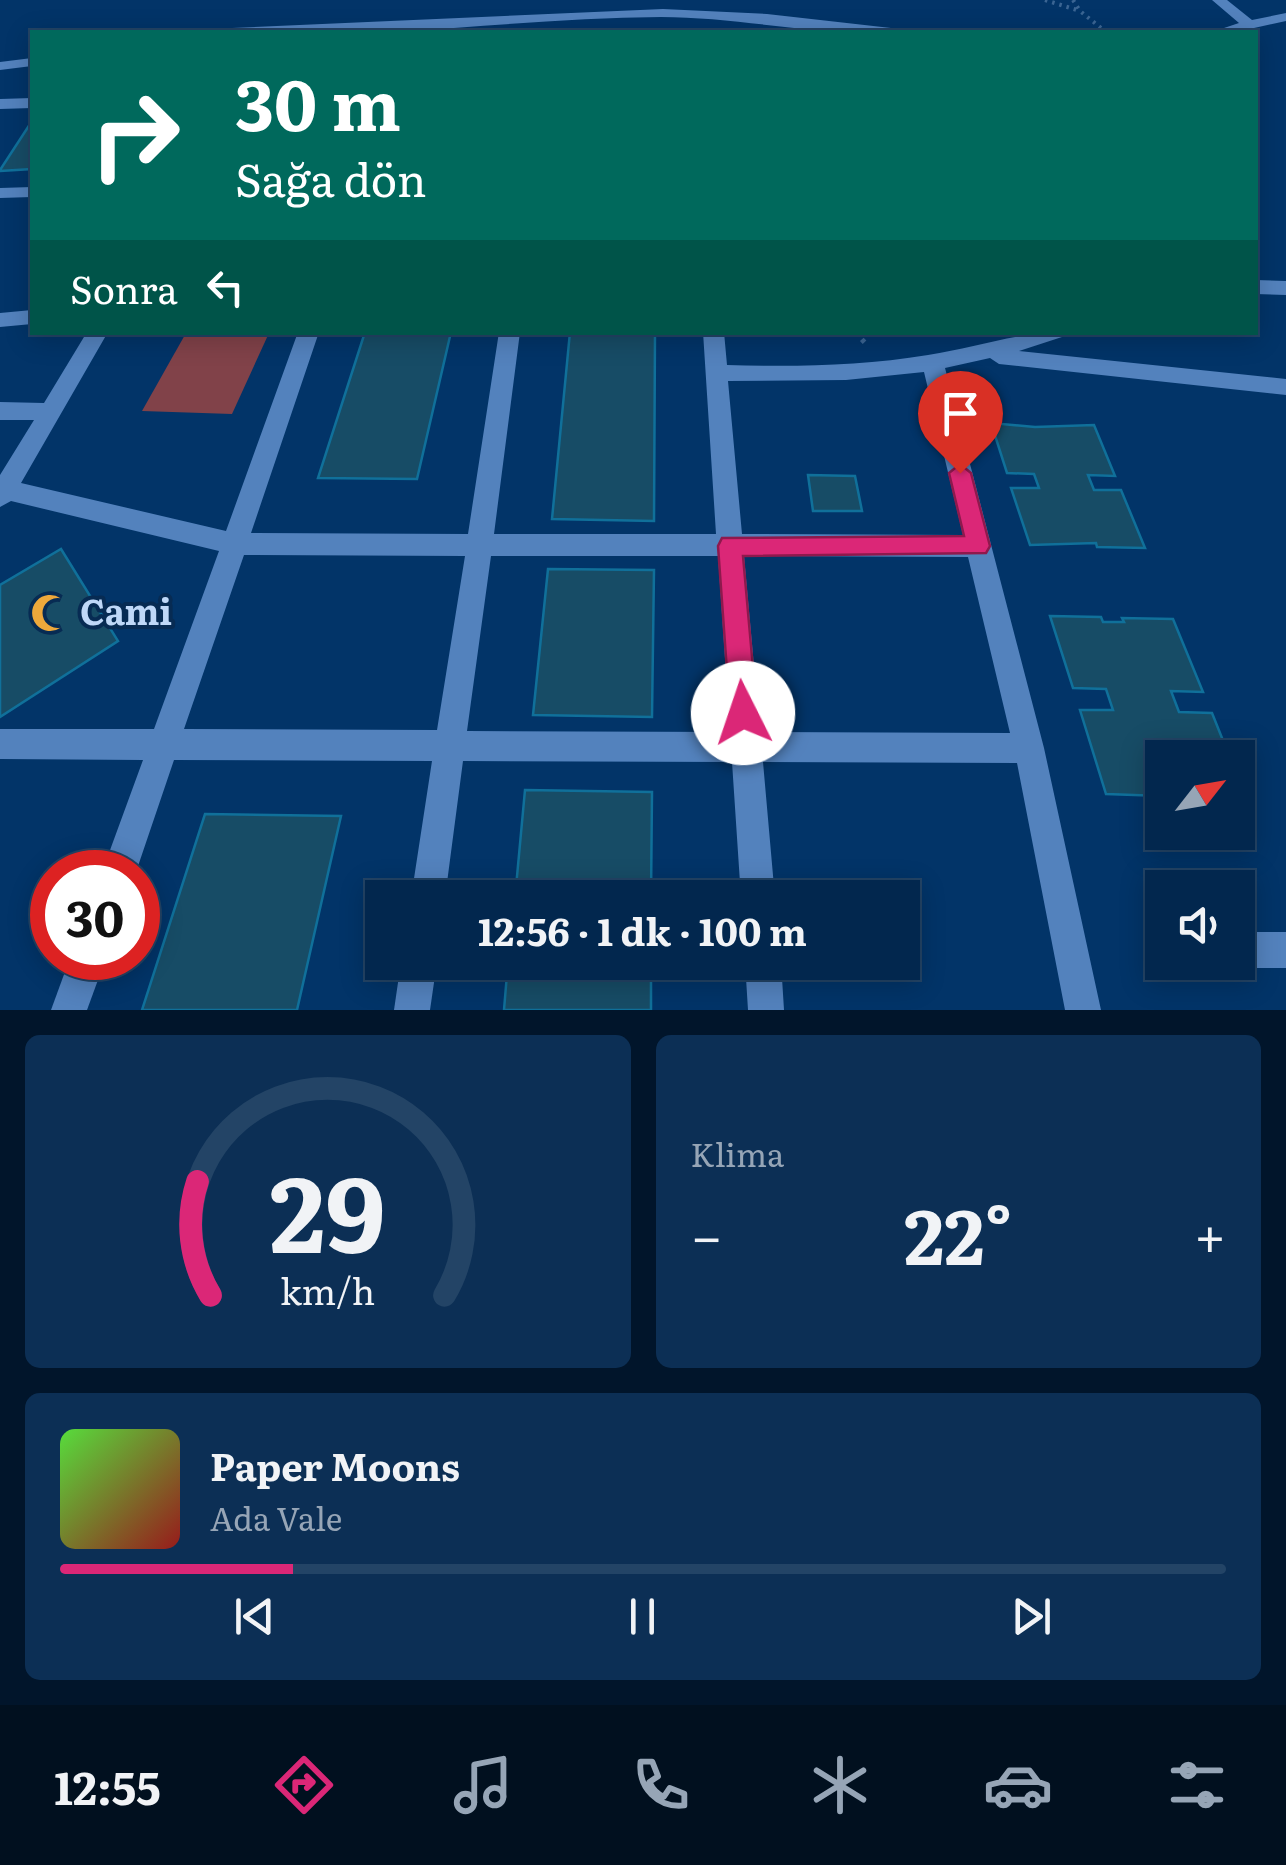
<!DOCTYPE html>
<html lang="tr">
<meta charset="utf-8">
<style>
:root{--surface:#02274e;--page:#0c2f55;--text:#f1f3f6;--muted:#96a5b6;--line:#234466;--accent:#db2777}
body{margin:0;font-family:Literata,serif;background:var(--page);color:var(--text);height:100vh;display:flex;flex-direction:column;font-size:38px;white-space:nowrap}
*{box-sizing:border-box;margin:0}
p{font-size:32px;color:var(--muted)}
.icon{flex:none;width:55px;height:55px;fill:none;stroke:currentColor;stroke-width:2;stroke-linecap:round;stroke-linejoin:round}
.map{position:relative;height:1010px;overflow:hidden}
.side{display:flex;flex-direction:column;gap:25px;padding:25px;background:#01152b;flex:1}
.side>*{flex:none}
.guide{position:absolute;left:30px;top:30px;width:1228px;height:305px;border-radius:0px;box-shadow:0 5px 25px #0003,0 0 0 2px var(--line);background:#00695c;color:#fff;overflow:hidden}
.needle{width:65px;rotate:59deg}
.tools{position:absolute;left:1145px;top:740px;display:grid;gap:20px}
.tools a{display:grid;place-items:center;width:110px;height:110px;border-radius:0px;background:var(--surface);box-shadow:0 5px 25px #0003,0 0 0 2px var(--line);font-size:50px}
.speed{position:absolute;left:30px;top:850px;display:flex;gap:20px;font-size:50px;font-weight:700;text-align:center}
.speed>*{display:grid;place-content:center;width:130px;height:130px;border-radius:50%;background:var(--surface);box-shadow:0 5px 25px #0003,0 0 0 2px var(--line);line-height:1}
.speed .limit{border:15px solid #d22;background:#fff;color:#111}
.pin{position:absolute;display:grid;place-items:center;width:85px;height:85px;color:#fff;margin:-102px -42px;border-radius:50% 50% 50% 0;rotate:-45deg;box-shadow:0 0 10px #0007}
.pin .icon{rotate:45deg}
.me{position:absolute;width:110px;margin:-55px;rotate:356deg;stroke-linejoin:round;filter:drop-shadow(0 0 8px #0008)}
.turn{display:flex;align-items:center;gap:35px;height:210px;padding:0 40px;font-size:45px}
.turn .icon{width:130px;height:130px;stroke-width:2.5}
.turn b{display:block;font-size:70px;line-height:85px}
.then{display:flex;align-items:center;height:95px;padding:0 40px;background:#0003;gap:20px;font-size:38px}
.big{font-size:75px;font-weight:700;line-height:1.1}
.side .card{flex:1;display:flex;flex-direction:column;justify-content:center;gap:15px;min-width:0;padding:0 35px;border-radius:15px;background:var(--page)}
.side .dial{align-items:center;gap:0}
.dial svg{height:260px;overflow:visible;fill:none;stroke:var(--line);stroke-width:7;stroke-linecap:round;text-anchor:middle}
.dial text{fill:var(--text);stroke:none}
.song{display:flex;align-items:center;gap:30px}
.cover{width:120px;height:120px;border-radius:15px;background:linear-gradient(135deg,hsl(110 70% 55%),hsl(0 70% 35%))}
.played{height:10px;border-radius:5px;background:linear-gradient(90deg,var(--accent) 20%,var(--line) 20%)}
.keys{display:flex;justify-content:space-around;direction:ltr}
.heat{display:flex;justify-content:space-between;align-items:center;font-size:55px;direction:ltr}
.side .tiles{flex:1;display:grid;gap:25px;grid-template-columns:1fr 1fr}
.card:last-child{grid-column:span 2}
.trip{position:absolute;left:365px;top:880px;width:555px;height:100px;border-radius:0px;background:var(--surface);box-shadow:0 5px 25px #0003,0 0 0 2px var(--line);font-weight:700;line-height:100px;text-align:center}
.tab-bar{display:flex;height:160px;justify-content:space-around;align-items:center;background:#01101f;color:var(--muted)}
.tab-bar .icon{width:70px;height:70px}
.tab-bar .current{color:var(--accent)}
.tab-bar b{font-size:45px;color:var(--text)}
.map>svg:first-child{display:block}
</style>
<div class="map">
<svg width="1286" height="1010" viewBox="0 0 1286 1010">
<rect width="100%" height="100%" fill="#023468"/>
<!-- green -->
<path fill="#814249" d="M186,333H269L232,414L142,411Z"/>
<!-- building -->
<g fill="#174c66" stroke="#10709a" stroke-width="2.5">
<path d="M32,121V169L0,171V170Z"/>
<path d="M365,332H451L417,479L318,478Z"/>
<path d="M570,332H655L654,521L552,519Z"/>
<path d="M991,423L1035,427L1094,425L1115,476L1088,475L1094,490H1121L1145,548L1097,547L1096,543L1030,545L1011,488H1039L1034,474L1007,473Z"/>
<path d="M808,475L855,476L862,511H813Z"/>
<path d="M61,549L118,641L0,717V585Z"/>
<path d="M548,569L654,570L652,717L533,715Z"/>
<path d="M1050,616L1101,617L1103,622H1124L1122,618L1173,619L1203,692L1171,691L1179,712L1212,713L1230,758H1162V796L1106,794L1080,710H1113L1106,689L1073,688Z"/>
<path d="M525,790L652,792L651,898H515Z"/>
<path d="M205,814L341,816L297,1010H142Z"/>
<path d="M508,962H651V1010H504Z"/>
</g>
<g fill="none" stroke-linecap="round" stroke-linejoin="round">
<!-- path-far1 -->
<g stroke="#3b6593" stroke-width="4" stroke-dasharray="2.5 5" stroke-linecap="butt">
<path d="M1045,0L1080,11"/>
<path d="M1073,0L1080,11L1106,32"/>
</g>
<!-- path -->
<path stroke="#3b6593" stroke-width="5" stroke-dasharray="4 6" stroke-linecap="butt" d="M855,332L868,346"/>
<!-- minor -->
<g fill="#5382bd" fill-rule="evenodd">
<path d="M1212,0H1227L1252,20L1286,13V21L1236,32H1212L1239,23Z"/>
<path d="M663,9L767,14L891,28L898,32C820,37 740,17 661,17C517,18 369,42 225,32L232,28Z"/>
<path d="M32,58V66L0,70V62Z"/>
<path d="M32,98V108L0,109V99Z"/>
<path d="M32,187V197L0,198V188Z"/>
<path d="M1255,280L1286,281V295L1255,294Z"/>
<path d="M32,310V324L0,327V313Z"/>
<path d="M87,332H108L21,483L226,531L298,332H319L251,533L468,534L499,332H520L494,534H716L703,332H724L727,365C794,367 861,366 928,355C975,348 1018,332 1065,332L1062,337L1019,351L1286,379V395L999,364L990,358L945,368L1044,748L1101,1010H1065L1017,763L763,762L775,898H741L732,762L463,761L445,898H411L432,761L174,760L136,872H102L143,760L0,759V729H154L219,551L11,501L0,507V475L34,420H0V402L44,403ZM924,372L963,535L742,534L728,381L846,380ZM244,555L465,556L437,730L184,729ZM491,556H718L730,732L467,731ZM744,556L968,557L1010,733L760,732Z"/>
<path d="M1238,932H1286V968H1238L1226,962H1238Z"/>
<path d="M70,958H106L87,1010H51Z"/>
<path d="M401,962H437L430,1010H394Z"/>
<path d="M745,962H781L784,1010H748Z"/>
</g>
</g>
<!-- route -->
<path fill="#db2777" stroke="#8e194d" stroke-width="2.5" d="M960,464L971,473L990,546L986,553L743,556L757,713L753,723L743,726L734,723L730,713L718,546L722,538L964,536L949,473Z"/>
<!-- icons -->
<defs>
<g id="mosque-bare" transform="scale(3)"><path d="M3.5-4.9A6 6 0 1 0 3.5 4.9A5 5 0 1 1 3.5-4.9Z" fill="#eda83b" stroke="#072b53" stroke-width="2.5" paint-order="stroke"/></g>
</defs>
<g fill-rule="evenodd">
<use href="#mosque-bare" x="50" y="613"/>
</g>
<g text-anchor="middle" stroke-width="8" stroke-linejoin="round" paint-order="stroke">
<!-- poi labels -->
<g font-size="35" font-weight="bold" fill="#bfd8f8" stroke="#072b53" text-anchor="start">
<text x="80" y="625">Cami</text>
</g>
</g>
</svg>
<div class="tools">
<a><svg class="needle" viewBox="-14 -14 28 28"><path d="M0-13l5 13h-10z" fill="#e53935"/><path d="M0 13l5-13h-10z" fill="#96a5b6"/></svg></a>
<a><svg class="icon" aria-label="sound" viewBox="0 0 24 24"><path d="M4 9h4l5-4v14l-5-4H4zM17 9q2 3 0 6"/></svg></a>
</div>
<div class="speed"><div class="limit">30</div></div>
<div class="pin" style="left:960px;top:473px;background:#d93025"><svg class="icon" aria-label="arrive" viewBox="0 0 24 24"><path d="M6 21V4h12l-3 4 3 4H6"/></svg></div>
<svg class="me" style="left:743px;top:713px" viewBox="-20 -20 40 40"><circle r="19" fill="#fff"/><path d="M0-13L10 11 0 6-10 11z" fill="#db2777"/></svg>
<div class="trip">12:56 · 1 dk · 100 m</div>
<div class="guide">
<div class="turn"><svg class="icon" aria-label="right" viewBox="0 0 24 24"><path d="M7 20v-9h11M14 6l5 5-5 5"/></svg><div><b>30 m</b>Sağa dön</div></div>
<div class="then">Sonra<svg class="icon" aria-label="left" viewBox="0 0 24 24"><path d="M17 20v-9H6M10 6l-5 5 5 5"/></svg></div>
</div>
</div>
<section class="side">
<div class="tiles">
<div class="card dial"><svg viewBox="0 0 100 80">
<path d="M14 69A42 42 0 1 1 86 69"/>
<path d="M14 69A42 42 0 0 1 10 34" stroke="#db2777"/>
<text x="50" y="56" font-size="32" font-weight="700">29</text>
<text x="50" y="72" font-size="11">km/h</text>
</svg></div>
<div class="card"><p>Klima</p>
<div class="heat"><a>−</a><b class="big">22°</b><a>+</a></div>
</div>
<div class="card">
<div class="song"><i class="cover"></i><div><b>Paper Moons</b><p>Ada Vale</p></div></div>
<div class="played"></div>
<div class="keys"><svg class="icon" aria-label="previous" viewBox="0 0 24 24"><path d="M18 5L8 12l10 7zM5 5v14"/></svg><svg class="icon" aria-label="pause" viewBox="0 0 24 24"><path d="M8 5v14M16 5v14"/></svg><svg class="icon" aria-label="next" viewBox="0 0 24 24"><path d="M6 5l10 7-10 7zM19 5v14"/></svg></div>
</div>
</div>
</section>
<nav class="tab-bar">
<b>12:55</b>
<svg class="icon current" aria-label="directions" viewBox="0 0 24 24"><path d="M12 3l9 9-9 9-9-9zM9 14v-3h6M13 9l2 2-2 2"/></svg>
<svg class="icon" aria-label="music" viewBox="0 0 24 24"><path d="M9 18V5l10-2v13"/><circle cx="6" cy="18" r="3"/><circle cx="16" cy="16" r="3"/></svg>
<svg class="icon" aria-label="phone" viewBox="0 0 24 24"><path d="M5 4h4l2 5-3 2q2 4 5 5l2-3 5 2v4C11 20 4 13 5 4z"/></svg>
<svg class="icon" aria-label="climate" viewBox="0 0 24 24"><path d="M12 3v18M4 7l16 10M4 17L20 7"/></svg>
<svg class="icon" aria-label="car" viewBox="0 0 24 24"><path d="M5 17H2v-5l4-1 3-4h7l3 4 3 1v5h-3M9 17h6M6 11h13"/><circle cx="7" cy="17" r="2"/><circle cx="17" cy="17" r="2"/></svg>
<svg class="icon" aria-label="filters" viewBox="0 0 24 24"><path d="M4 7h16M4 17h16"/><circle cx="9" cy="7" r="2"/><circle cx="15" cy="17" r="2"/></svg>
</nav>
